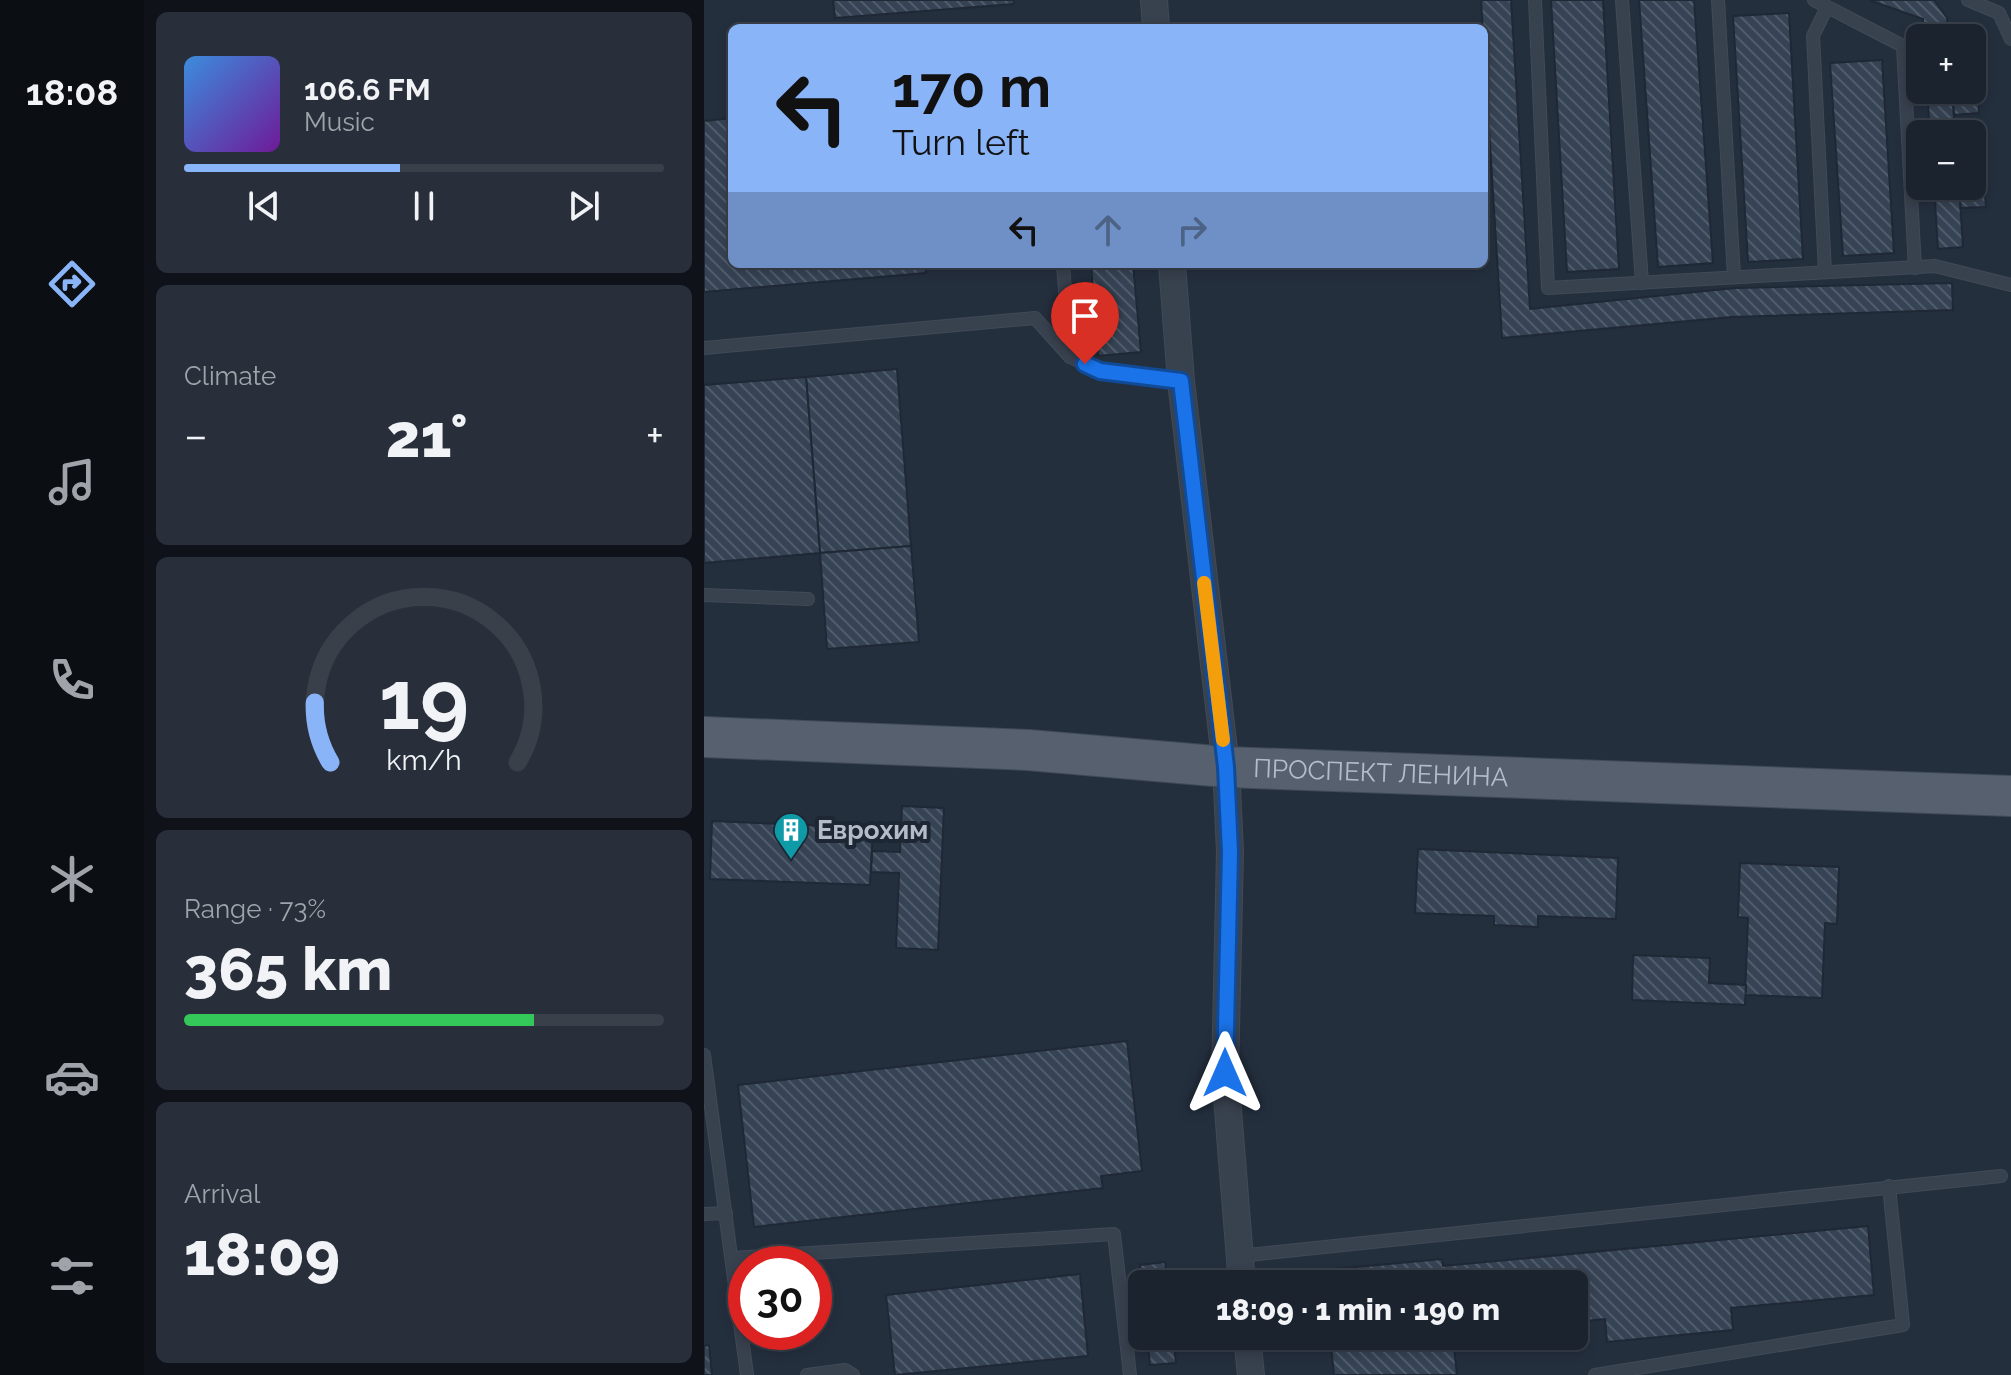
<!DOCTYPE html>
<meta charset="utf-8">
<style>
:root{--surface:#1b232e;--page:#282f3a;--text:#f1f3f6;--muted:#a0a4aa;--line:#39404a;--accent:#8ab4f8}
body{margin:0;font-family:Raleway,sans-serif;background:var(--page);color:var(--text);height:100vh;display:flex;flex-direction:column;font-size:30px;white-space:nowrap}
*{box-sizing:border-box;margin:0}
p{font-size:26px;color:var(--muted)}
.icon{flex:none;width:44px;height:44px;fill:none;stroke:currentColor;stroke-width:2;stroke-linecap:round;stroke-linejoin:round}
.map{position:relative;flex:1;overflow:hidden}
.side{display:flex;flex-direction:column;gap:12px;padding:12px;background:#0f1319;width:560px}
.side>*{flex:none}
.hud{position:absolute;left:24px;top:24px;width:760px;height:244px;border-radius:12px;box-shadow:0 4px 12px #0003,0 0 0 2px var(--line);background:#8ab4f8;color:#111;overflow:hidden}
.controls{position:absolute;left:1202px;top:24px;display:grid;gap:16px}
.controls a{display:grid;place-items:center;width:80px;height:80px;border-radius:12px;background:var(--surface);box-shadow:0 4px 12px #0003,0 0 0 2px var(--line);font-size:40px}
.speed{position:absolute;left:24px;top:1246px;display:flex;gap:16px;font-size:40px;font-weight:700;text-align:center}
.speed>*{display:grid;place-content:center;width:104px;height:104px;border-radius:50%;background:var(--surface);box-shadow:0 4px 12px #0003,0 0 0 2px var(--line);line-height:1}
.speed .limit{border:12px solid #d22;background:#fff;color:#111}
.pin{position:absolute;display:grid;place-items:center;width:68px;height:68px;color:#fff;margin:-82px -34px;border-radius:50% 50% 50% 0;rotate:-45deg;box-shadow:0 0 8px #0007}
.pin .icon{rotate:45deg}
.me{position:absolute;width:88px;margin:-44px;rotate:0deg;stroke-linejoin:round;filter:drop-shadow(0 0 6px #0008)}
.turn{display:flex;align-items:center;gap:28px;height:168px;padding:0 32px;font-size:36px}
.turn .icon{width:104px;height:104px;stroke-width:2.5}
.turn b{display:block;font-size:56px;line-height:68px}
.lanes{display:flex;align-items:center;height:76px;padding:0 32px;background:#0003;justify-content:center;gap:40px;direction:ltr}
.lanes .off{opacity:.35}
.big{font-size:60px;font-weight:800;line-height:1.1}
.side .card{flex:1;display:flex;flex-direction:column;justify-content:center;gap:12px;min-width:0;padding:0 28px;border-radius:12px;background:var(--page)}
.side .dial{align-items:center;gap:0}
.dial svg{height:208px;overflow:visible;fill:none;stroke:var(--line);stroke-width:7;stroke-linecap:round;text-anchor:middle}
.dial text{fill:var(--text);stroke:none}
.song{display:flex;align-items:center;gap:24px}
.cover{width:96px;height:96px;border-radius:12px;background:linear-gradient(135deg,hsl(210 70% 55%),hsl(280 70% 35%))}
.played{height:8px;border-radius:4px;background:linear-gradient(90deg,var(--accent) 45%,var(--line) 45%)}
.keys{display:flex;justify-content:space-around;direction:ltr}
.heat{display:flex;justify-content:space-between;align-items:center;font-size:44px;direction:ltr}
.charge{height:12px;border-radius:6px;background:linear-gradient(90deg,#34c759 73%,var(--line) 0)}
.trip{position:absolute;left:424px;top:1270px;width:460px;height:80px;border-radius:12px;background:var(--surface);box-shadow:0 4px 12px #0003,0 0 0 2px var(--line);font-weight:800;line-height:80px;text-align:center}
main{display:flex;flex:1;min-height:0}
.menu{display:flex;flex-direction:column;width:144px;justify-content:space-around;align-items:center;background:#0b0e12;color:var(--muted)}
.menu .icon{width:56px;height:56px}
.menu .selected{color:var(--accent)}
.menu b{font-size:36px;color:var(--text)}
.map>svg:first-child{display:block}
</style>
<main>
<nav class="menu">
<b>18:08</b>
<svg class="icon selected" aria-label="directions" viewBox="0 0 24 24"><path d="M12 3l9 9-9 9-9-9zM9 14v-3h6M13 9l2 2-2 2"/></svg>
<svg class="icon" aria-label="music" viewBox="0 0 24 24"><path d="M9 18V5l10-2v13"/><circle cx="6" cy="18" r="3"/><circle cx="16" cy="16" r="3"/></svg>
<svg class="icon" aria-label="phone" viewBox="0 0 24 24"><path d="M5 4h4l2 5-3 2q2 4 5 5l2-3 5 2v4C11 20 4 13 5 4z"/></svg>
<svg class="icon" aria-label="climate" viewBox="0 0 24 24"><path d="M12 3v18M4 7l16 10M4 17L20 7"/></svg>
<svg class="icon" aria-label="car" viewBox="0 0 24 24"><path d="M5 17H2v-5l4-1 3-4h7l3 4 3 1v5h-3M9 17h6M6 11h13"/><circle cx="7" cy="17" r="2"/><circle cx="17" cy="17" r="2"/></svg>
<svg class="icon" aria-label="filters" viewBox="0 0 24 24"><path d="M4 7h16M4 17h16"/><circle cx="9" cy="7" r="2"/><circle cx="15" cy="17" r="2"/></svg>
</nav>
<section class="side">
<div class="card">
<div class="song"><i class="cover"></i><div><b>106.6 FM</b><p>Music</p></div></div>
<div class="played"></div>
<div class="keys"><svg class="icon" aria-label="previous" viewBox="0 0 24 24"><path d="M18 5L8 12l10 7zM5 5v14"/></svg><svg class="icon" aria-label="pause" viewBox="0 0 24 24"><path d="M8 5v14M16 5v14"/></svg><svg class="icon" aria-label="next" viewBox="0 0 24 24"><path d="M6 5l10 7-10 7zM19 5v14"/></svg></div>
</div>
<div class="card"><p>Climate</p>
<div class="heat"><a>−</a><b class="big">21°</b><a>+</a></div>
</div>
<div class="card dial"><svg viewBox="0 0 100 80">
<path d="M14 69A42 42 0 1 1 86 69"/>
<path d="M14 69A42 42 0 0 1 8 46" stroke="#8ab4f8"/>
<text x="50" y="56" font-size="32" font-weight="700">19</text>
<text x="50" y="72" font-size="11">km/h</text>
</svg></div>
<div class="card"><p>Range · 73%</p><b class="big">365 km</b><div class="charge"></div></div>
<div class="card"><p>Arrival</p><b class="big">18:09</b></div>
</section>
<div class="map">
<svg width="1307" height="1375" viewBox="0 0 1307 1375">
<defs>
<pattern id="building-back-hatch" width="6" height="6" patternUnits="userSpaceOnUse" patternTransform="scale(2)"><rect width="6" height="6" fill="#364354"/><path d="M-1 5l2 2M0 0l6 6M5-1l2 2" fill="none" stroke="#515c6b"/></pattern>
</defs>
<rect width="100%" height="100%" fill="#242f3e"/>
<!-- building -->
<g fill="url(#building-back-hatch)" stroke="#1f2835" stroke-width="2">
<path d="M129,0H310V4L131,18Z"/>
<path d="M777,0H807L826,309L1031,288L1248,283L1249,310L1028,317L798,338Z"/>
<path d="M847,0H899L915,269L863,272Z"/>
<path d="M935,0H990L1009,263L954,267Z"/>
<path d="M1165,0H1230L1243,18L1245,38H1220L1219,19Z"/>
<path d="M1085,13L1099,259L1044,262L1029,16Z"/>
<path d="M1270,33L1275,113L1250,115L1248,90H1268V38H1245V35Z"/>
<path d="M1178,60L1190,253L1139,256L1126,63Z"/>
<path d="M1223,90H1248L1251,134H1226Z"/>
<path d="M28,118V264H221L222,273L0,292V121Z"/>
<path d="M1268,172H1279L1282,207L1256,208L1255,186H1268Z"/>
<path d="M1230,186H1255L1259,247L1234,249Z"/>
<path d="M387,264H429L437,352L394,356Z"/>
<path d="M193,369L207,546L116,553L102,377Z"/>
<path d="M102,377L116,553L0,563V385Z"/>
<path d="M207,546L215,642L123,649L116,553Z"/>
<path d="M198,806L240,808L234,950L192,948L195,873L167,872L168,851L196,852Z"/>
<path d="M8,821L169,828L166,885L6,879Z"/>
<path d="M714,849L914,858L912,919L834,916V927L790,925V916L711,913Z"/>
<path d="M1036,863L1135,867L1133,924L1121,923L1118,998L1041,995L1044,918L1034,917Z"/>
<path d="M929,955L1006,958L1005,983L1042,985L1041,1005L928,1000Z"/>
<path d="M423,1041L438,1171L397,1176L399,1188L50,1227L34,1085Z"/>
<path d="M1164,1226L1170,1295L1027,1308L1029,1330L903,1342L901,1319L870,1322V1284H621L620,1270L738,1259L739,1266Z"/>
<path d="M461,1262L464,1284H438L436,1265Z"/>
<path d="M376,1274L384,1356L191,1375L182,1295Z"/>
<path d="M443,1336H469L472,1363L446,1365Z"/>
<path d="M626,1336H749L753,1375H630Z"/>
<path d="M5,1345L8,1375H0V1346Z"/>
</g>
<g fill="none" stroke-linecap="round" stroke-linejoin="round">
<!-- lane casing -->
<g stroke="#414a57" stroke-width="14">
<g id="lane">
<path d="M831,0L844,288L1231,266L1307,285"/>
<path d="M918,0L938,283"/>
<path d="M1014,0L1030,277"/>
<path d="M1110,0L1199,46L1211,268"/>
<path d="M1264,0L1295,13L1307,39"/>
<path d="M359,264L366,357"/>
<path d="M1121,272L1109,36L1123,7"/>
<path d="M0,348L331,318L366,357L396,371L477,381"/>
<path d="M0,595L104,599"/>
<path d="M0,1055L43,1375"/>
<path d="M0,1214L22,1213"/>
<path d="M535,1256L1297,1176"/>
<path d="M28,1258L410,1234L426,1375"/>
<path d="M103,1375L141,1370L149,1375"/>
<path d="M891,1375L1199,1325L1185,1186"/>
</g>
</g>
<!-- street casing -->
<g stroke="#414a57" stroke-width="28">
<g id="street">
<path d="M450,0L452,28"/>
<path d="M468,264L477,381L522,767L526,852L521,1073L538,1284"/>
<path d="M543,1336L547,1375"/>
</g>
</g>
<!-- primary casing -->
<g stroke="#414a57" stroke-width="42">
<g id="primary">
<path id="s1" d="M0,737L324,750L522,767L1307,796"/>
</g>
</g>
<!-- lane -->
<use href="#lane" stroke="#38414e" stroke-width="12"/>
<!-- street -->
<use href="#street" stroke="#38414e" stroke-width="26"/>
<!-- primary -->
<use href="#primary" stroke="#56606e" stroke-width="40"/>
</g>
<g fill="none" stroke-linecap="round" stroke-linejoin="round">
<!-- route casing -->
<g stroke="#114b97" stroke-width="20">
<path id="route" d="M381,364L396,371L477,381L522,767L526,852L521,1073"/>
</g>
<!-- route -->
<use href="#route" stroke="#1a73e8" stroke-width="14"/>
<!-- slow -->
<path stroke="#f59e0b" stroke-width="14" d="M500,583L519,740"/>
</g>
<!-- icons -->
<defs>
<g id="building-pin" transform="scale(1.8)"><path d="M0 17L-7.5 6A9.5 9.5 0 1 1 7.5 6Z" fill="#0f9aa8" stroke="#1d2633"/><path d="M-4-6H4V6H1V3H-1V6H-4ZM-2.5-4.3h1.7v1.8h-1.7ZM.8-4.3h1.7v1.8H.8ZM-2.5-1h1.7V.8h-1.7ZM.8-1h1.7V.8H.8Z" fill="#fff"/></g>
</defs>
<g fill-rule="evenodd">
<use href="#building-pin" x="87" y="830"/>
</g>
<g text-anchor="middle" stroke-width="8" stroke-linejoin="round" paint-order="stroke">
<!-- street labels -->
<g font-size="26" fill="#b4bcc9" stroke="#1d2633">
<text dy="9" stroke="none"><textPath href="#s1" startOffset="678">ПРОСПЕКТ ЛЕНИНА</textPath></text>
</g>
<!-- poi labels -->
<g font-size="26" font-weight="bold" fill="#b4bcc9" stroke="#1d2633" text-anchor="start">
<text x="113" y="839">Еврохим</text>
</g>
</g>
</svg>
<div class="controls">
<a>+</a>
<a>−</a>
</div>
<div class="speed"><div class="limit">30</div></div>
<div class="pin" style="left:381px;top:364px;background:#d93025"><svg class="icon" aria-label="arrive" viewBox="0 0 24 24"><path d="M6 21V4h12l-3 4 3 4H6"/></svg></div>
<svg class="me" style="left:521px;top:1073px" viewBox="-20 -20 40 40"><path d="M0-17L14 15 0 8-14 15z" fill="#1a73e8" stroke="#fff" stroke-width="4"/></svg>
<div class="trip">18:09 · 1 min · 190 m</div>
<div class="hud">
<div class="turn"><svg class="icon" aria-label="left" viewBox="0 0 24 24"><path d="M17 20v-9H6M10 6l-5 5 5 5"/></svg><div><b>170 m</b>Turn left</div></div>
<div class="lanes"><svg class="icon" aria-label="left" viewBox="0 0 24 24"><path d="M17 20v-9H6M10 6l-5 5 5 5"/></svg><svg class="icon off" aria-label="ahead" viewBox="0 0 24 24"><path d="M12 20V5M6 11l6-6 6 6"/></svg><svg class="icon off" aria-label="right" viewBox="0 0 24 24"><path d="M7 20v-9h11M14 6l5 5-5 5"/></svg></div>
</div>
</div>
</main>
